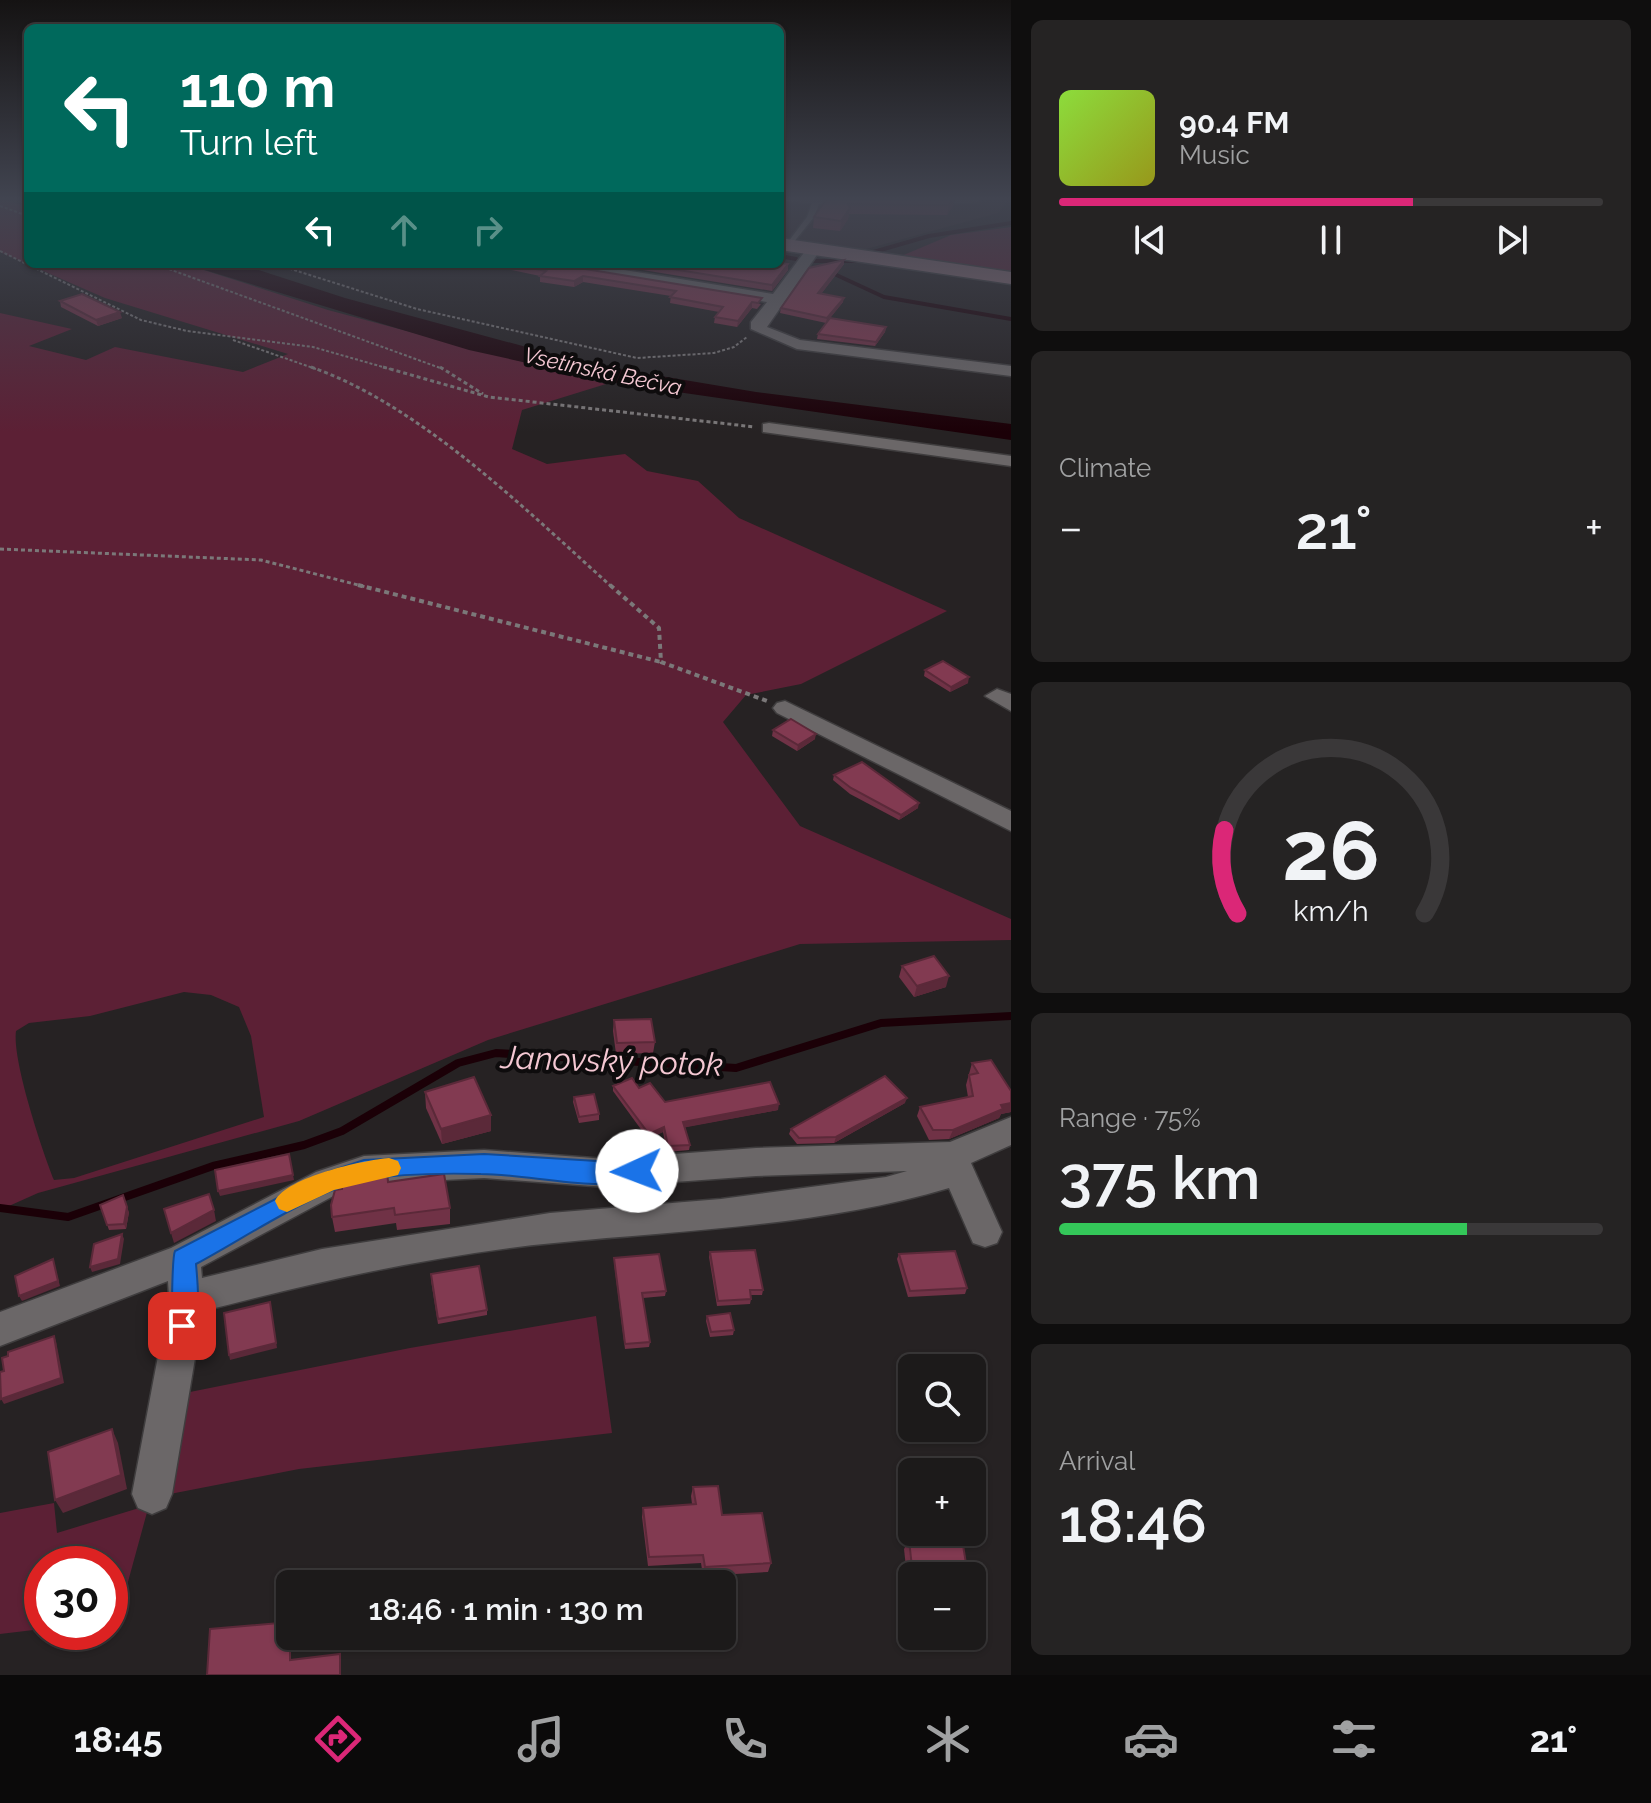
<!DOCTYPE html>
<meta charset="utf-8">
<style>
:root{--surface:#1c1a1a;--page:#252323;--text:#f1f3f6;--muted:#a0a1a2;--line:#3a3839;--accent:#db2777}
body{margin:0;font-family:Raleway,sans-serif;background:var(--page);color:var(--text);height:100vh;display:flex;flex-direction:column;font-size:30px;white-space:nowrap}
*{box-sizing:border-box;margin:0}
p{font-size:26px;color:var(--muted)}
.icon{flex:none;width:44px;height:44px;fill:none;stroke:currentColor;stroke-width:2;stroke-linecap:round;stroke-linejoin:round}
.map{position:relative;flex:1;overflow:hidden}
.panel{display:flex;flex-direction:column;gap:20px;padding:20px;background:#0f0e0e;width:640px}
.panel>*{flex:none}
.guide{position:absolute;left:24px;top:24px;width:760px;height:244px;border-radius:12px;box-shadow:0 2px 6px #0004,0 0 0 2px var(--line);background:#00695c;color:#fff;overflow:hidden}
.buttons{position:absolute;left:898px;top:1354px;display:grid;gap:16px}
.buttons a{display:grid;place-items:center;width:88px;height:88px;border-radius:12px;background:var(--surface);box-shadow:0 2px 6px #0004,0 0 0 2px var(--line);font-size:40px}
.speed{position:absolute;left:24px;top:1546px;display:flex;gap:16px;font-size:40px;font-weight:700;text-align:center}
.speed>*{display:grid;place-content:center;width:104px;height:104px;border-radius:50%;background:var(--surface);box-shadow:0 2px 6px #0004,0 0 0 2px var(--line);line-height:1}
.speed .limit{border:12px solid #d22;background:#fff;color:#111}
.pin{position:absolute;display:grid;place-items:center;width:68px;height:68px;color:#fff;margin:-34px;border-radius:16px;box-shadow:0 4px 12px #0006}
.me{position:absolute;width:88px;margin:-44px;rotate:268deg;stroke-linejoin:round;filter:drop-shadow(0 0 6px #0008)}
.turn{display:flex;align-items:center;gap:28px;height:168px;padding:0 24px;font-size:36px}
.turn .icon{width:104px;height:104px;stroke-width:2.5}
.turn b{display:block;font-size:56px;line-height:68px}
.lanes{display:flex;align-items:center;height:76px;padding:0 24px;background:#0003;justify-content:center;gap:40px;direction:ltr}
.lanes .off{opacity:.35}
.big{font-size:60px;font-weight:600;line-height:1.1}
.panel .widget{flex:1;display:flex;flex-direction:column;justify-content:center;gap:12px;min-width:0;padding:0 28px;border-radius:12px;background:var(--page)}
.panel .dial{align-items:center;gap:0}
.dial svg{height:208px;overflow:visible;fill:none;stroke:var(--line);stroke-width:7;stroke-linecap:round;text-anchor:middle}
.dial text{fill:var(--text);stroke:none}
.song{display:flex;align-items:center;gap:24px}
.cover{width:96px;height:96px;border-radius:12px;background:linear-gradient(135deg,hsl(90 70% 55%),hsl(60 70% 35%))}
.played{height:8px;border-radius:4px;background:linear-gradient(90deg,var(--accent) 65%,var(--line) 65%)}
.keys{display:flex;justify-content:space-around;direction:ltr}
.heat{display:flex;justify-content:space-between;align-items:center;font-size:44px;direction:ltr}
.charge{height:12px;border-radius:6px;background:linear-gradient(90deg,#34c759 75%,var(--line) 0)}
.trip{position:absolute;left:276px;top:1570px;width:460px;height:80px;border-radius:12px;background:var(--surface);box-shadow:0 2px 6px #0004,0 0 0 2px var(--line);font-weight:600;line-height:80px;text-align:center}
.menu{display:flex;height:128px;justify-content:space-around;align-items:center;background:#0b0a0a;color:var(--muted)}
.menu .icon{width:56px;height:56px}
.menu .current{color:var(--accent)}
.menu b{font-size:36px;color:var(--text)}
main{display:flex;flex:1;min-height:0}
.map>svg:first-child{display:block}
</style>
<main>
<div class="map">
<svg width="1011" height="1675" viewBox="0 0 1011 1675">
<rect width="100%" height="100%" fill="#262223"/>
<!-- built -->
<path fill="#342a2d" d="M780,198H1009L998,213L859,251L780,240Z"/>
<!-- green -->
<g fill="#5c2035" fill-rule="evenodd">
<path d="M0,199L28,207V264H185L328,310L606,384L522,410L512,449L547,464L625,454L647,471L698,481L739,518L947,611L801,684L746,695L723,722L800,826L1011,919V940L800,944L488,1040L299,1121L38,1193L0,1210V313L72,329L29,346L86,360L115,347L243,372L288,354L105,298L0,252ZM184,992L211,995L239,1007L251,1036L264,1117L74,1178L54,1180C42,1150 12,1060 16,1031L29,1023L90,1016Z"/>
<path d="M1011,227V274L899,257L951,235Z"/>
<path d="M596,1316L612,1433L299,1469L170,1494L185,1393L410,1348Z"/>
<path d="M54,1503L57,1533L149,1505L117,1622L110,1623V1564H42V1629L0,1634V1513Z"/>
</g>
<!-- water -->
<path fill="#1b0007" d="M185,264H240L345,298L589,364L756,392L1011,424V440L622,384L469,350Z"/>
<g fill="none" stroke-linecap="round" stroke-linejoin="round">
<!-- stream-far1 -->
<g stroke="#1b0007" stroke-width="4">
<path d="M780,256L796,259"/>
<path d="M813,261H857L870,253L929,236L1011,223"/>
<path d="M830,272L884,297L1011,319"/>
</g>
<!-- stream -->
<path stroke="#1b0007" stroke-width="8" d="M0,1208L68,1217L213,1166L304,1145L342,1131L458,1063L496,1053L736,1068L881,1023L1011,1016"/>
<!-- service casing -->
<g stroke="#3f3d3e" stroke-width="3">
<g id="service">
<path d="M780,198H821V200L845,203L842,205L819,204L814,217L789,248L785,246L807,217L812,203L780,201Z"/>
<path d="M978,199L980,202L934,204L931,202L934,200Z"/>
</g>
</g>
<!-- minor casing -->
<g stroke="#3f3d3e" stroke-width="3">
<g id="minor">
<path d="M814,245L821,249L767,327L800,340L1011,366V376L797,349L751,329V322L767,302L561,268L554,264H587L773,294L809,246Z"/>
<path d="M769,423L1011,456V466L763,432V424Z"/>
<path d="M997,689L1011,694V711L985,696Z"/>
<path d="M785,701L1011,811V831L777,713L773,708L777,703Z"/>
<path d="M1011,1117V1145L971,1163L1002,1232L997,1243L985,1247L973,1243L949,1188C821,1226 686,1230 554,1243C437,1254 316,1282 203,1311L172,1494L166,1508L152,1514L138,1508L132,1494L169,1298L168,1281L0,1346V1312L171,1248L316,1172L364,1156L484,1150L607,1159L756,1148L950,1142ZM907,1171L886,1177L721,1199L550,1213L322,1249L202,1278L201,1267L339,1193L364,1184L484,1178L607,1187L756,1176Z"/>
</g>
</g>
<!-- secondary casing -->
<g stroke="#3f3d3e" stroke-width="3">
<path id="secondary" d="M780,238L1011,272V284L780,250Z"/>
</g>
<!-- path-far2 -->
<g stroke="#7b7879" stroke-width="2" stroke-dasharray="3 2" stroke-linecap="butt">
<path d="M0,206L28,216"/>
<path d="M0,251L141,320L187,331L313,347L390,369"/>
<path d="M155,264L443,369"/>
<path d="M275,264L417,309L637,358L714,353L734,347L747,337"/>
<path d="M233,340L316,369"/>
</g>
<!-- path-far1 -->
<g stroke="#7b7879" stroke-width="3" stroke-dasharray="4 3" stroke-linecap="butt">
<path d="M311,367C420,405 526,510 612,587"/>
<path d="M383,367L489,397L755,427"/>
<path d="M440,367L483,394"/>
<path d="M0,549L261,560L366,587"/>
</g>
<!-- path -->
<g stroke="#7b7879" stroke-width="4" stroke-dasharray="5 4" stroke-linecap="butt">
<path d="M358,585L661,662"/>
<path d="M610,585L659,628L661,662L767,701"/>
</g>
<!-- service -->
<use href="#service" fill="#6b6768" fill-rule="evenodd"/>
<!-- minor -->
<use href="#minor" fill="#6b6768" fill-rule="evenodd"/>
<!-- secondary -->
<use href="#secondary" fill="#896d75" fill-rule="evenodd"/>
</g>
<!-- wall -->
<g fill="#703246">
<path d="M824,198H955L953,206L947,215L849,214L848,219L840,231L813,228L814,217L827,198Z"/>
<path d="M844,260V264L821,294L843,302L830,318L886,327L885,332L875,346L817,339L818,334L826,323L780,313L781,308Z"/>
<path d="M483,264H559L561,265L761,304L757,309L752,308L737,327L714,323L715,317L719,312L670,303L671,296L583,282L574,287L540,282V276Z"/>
<path d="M606,264H641L788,270L772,291Z"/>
<path d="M60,301L122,318L98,326L61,307Z"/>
<path d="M925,670L968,683L950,692L924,676Z"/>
<path d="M773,730L815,739L797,751L772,736Z"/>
<path d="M834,775L918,808L899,820L850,794L833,780Z"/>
<path d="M902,966L946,987L914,997L899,977Z"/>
<path d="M614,1020L655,1042L653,1053L616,1054L613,1031Z"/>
<path d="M972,1063L1011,1091V1112L1001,1114L999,1118L949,1139L929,1140L917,1116L920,1107L968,1097L966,1085Z"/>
<path d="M613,1086L639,1088L665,1102L778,1110L685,1127L690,1145L689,1150L667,1152L663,1132L648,1139L613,1091Z"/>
<path d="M425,1092L491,1115V1131L442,1144L426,1108Z"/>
<path d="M574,1097L599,1114V1120L579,1123L573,1102Z"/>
<path d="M905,1103L834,1143L797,1144L789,1134L791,1129Z"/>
<path d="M388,1182L450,1208V1224L397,1230L396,1223L335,1232L332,1217Z"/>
<path d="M100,1205L129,1212L126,1229L109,1230Z"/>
<path d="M710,1252L763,1290L762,1295H751V1299L750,1304L717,1306L709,1257Z"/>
<path d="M899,1254L967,1288L965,1294L908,1297L897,1259Z"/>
<path d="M614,1258L666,1291L665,1296L643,1298L650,1342L649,1347L625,1349L614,1263Z"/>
<path d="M431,1280L487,1310V1315L438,1324Z"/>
<path d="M707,1316L734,1330L733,1335L710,1337L706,1321Z"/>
<path d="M693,1487L771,1563L768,1572L703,1576L701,1563L648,1566L642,1517L643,1508L692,1504L691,1496Z"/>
<path d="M909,1540L968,1576H912V1595H909L904,1549Z"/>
</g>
<!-- shaded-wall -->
<g fill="#5b2939">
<path d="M955,198L953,206L947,215L949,205Z"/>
<path d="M850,208L848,219L840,231L841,221Z"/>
<path d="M844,260V264L818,298V293Z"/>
<path d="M788,264V270L772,291V285Z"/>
<path d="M583,276V282L574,287V281Z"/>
<path d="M844,298L843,302L826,323L827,318Z"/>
<path d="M752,302V308L737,327L738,321Z"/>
<path d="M120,312L122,318L98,326L96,320Z"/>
<path d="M886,327L885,332L875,346L876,342Z"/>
<path d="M969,677L968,683L950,692L951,687Z"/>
<path d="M816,734L815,739L797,751L798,745Z"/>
<path d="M919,803L918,808L899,820L901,815Z"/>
<path d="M949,976L946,987L914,997L917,986Z"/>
<path d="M907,1098L905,1103L834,1143L836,1137Z"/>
<path d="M1011,1103V1112L1001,1114L999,1118L949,1139L953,1130L1001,1105Z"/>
<path d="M779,1104L778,1110L682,1128L683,1122Z"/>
<path d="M491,1115V1131L442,1144L441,1129Z"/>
<path d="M664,1127L663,1132L648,1139L649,1134Z"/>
<path d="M293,1175L294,1180L220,1196L218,1191Z"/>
<path d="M127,1207L129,1212L126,1229L124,1224Z"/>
<path d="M214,1210L216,1221L174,1243L171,1233Z"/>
<path d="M122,1234L124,1239L120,1264L92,1272L90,1267Z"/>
<path d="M53,1259L60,1286L22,1301L19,1296Z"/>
<path d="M271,1307L277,1348L230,1360L229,1355Z"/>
<path d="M54,1336L56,1341L64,1383L4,1404L1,1399Z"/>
<path d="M112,1429L118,1443L127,1489L63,1513L55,1500Z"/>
</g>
<!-- building -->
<g fill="#823a51" stroke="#5b2939" stroke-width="2">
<path d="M827,198H954L949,205L848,204L850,208L841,221L814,217Z"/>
<path d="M844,260L818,293L844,298L827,318L781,308L809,268Z"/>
<path d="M780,263L788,264L772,285L641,264L732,265Z"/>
<path d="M510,264H559L561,265L762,298L758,303L752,302L738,321L715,317L723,307L670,297L676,291L583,276L574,281L540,276L546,271Z"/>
<path d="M82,294L120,312L96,320L60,301Z"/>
<path d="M830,318L886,327L876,342L818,334Z"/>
<path d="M943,661L969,677L951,687L925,670Z"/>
<path d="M791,719L816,734L798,745L773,730Z"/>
<path d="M862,762L919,803L901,815L851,788L834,775Z"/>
<path d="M934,956L949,976L917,986L902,966Z"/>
<path d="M651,1019L655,1042L617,1043L614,1020Z"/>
<path d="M991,1060L1011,1091V1103L1001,1105L1003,1109L953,1130H933L920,1107L973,1096L969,1075L978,1073L972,1063Z"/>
<path d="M885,1076L907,1098L836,1137L799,1138L791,1129Z"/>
<path d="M474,1077L491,1115L441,1129L425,1092Z"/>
<path d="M632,1078L639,1088L650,1083L665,1102L770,1082L779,1104L683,1122L690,1145L668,1146L664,1127L649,1134L613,1086Z"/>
<path d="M594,1094L599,1114L579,1117L574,1097Z"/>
<path d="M289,1154L293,1175L218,1191L215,1170Z"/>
<path d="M387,1170L388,1182L444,1174L450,1208L395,1215L394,1208L332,1217L331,1205L335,1190L342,1189V1180Z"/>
<path d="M209,1194L214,1210L171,1233L164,1209Z"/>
<path d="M123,1195L127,1207L124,1224L107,1225L100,1205Z"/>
<path d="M122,1234L118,1259L90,1267L94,1244Z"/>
<path d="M755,1250L763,1290H750L751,1299L718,1301L710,1252Z"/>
<path d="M955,1251L967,1288L910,1291L899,1254Z"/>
<path d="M659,1254L666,1291L642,1293L650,1342L625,1344L614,1258Z"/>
<path d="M53,1259L58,1281L19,1296L15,1276Z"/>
<path d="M479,1266L487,1310L438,1319L431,1274Z"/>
<path d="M270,1302L276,1343L229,1355L224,1313Z"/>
<path d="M730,1313L734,1330L711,1332L707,1316Z"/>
<path d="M54,1336L61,1378L1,1399L0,1372L4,1371L2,1358L8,1356V1352Z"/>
<path d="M112,1429L121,1475L55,1500L48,1452Z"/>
<path d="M718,1486L722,1515L762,1513L771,1563L705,1567L703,1555L649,1557L643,1508L696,1504L693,1487Z"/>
<path d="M909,1540L963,1545L968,1576H913Z"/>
<path d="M290,1622V1660L340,1654V1675H207L210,1629Z"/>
</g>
<!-- sky -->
<linearGradient id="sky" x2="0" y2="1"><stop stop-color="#151313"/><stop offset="0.46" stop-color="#414450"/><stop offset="1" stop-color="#414450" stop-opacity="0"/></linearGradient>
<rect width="1011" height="432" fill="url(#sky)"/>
<!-- route -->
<path fill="#1a73e8" stroke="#114b97" stroke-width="2" d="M484,1154L645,1164L649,1171L645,1178C600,1194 530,1174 481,1174C443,1173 403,1173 365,1180C315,1190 243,1239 196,1264C198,1288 201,1311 191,1334L182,1338L173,1334C171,1329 172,1257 175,1251L328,1172L364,1160Z"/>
<!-- slow -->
<path fill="#f59e0b" d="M389,1158L398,1161L401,1168L398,1175L334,1190L287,1212L279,1209L275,1201C287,1177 363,1160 389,1158Z"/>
<g text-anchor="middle" stroke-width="8" stroke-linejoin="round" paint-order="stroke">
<!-- far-water labels -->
<g font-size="22" font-style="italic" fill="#f5c8d3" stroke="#0e0c0d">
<text transform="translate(603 371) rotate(12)" y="8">Vsetínská Bečva</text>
</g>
<!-- near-water labels -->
<g font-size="32" font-style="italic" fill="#f5c8d3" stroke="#0e0c0d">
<text transform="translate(612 1061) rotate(2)" y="11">Janovský potok</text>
</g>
</g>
</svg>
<div class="buttons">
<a><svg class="icon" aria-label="search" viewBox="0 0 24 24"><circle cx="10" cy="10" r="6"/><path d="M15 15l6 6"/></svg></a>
<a>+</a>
<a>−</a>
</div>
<div class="speed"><div class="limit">30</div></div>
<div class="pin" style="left:182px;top:1326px;background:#d93025"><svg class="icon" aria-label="arrive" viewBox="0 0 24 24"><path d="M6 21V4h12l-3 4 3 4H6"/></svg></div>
<svg class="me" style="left:637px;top:1171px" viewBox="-20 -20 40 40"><circle r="19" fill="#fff"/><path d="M0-13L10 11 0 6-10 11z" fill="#1a73e8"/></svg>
<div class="trip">18:46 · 1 min · 130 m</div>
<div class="guide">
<div class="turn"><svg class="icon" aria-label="left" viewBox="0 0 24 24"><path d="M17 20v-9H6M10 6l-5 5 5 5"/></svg><div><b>110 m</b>Turn left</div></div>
<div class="lanes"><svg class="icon" aria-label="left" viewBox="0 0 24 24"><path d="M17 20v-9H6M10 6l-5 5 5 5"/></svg><svg class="icon off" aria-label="ahead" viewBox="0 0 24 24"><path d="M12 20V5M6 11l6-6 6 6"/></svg><svg class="icon off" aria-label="right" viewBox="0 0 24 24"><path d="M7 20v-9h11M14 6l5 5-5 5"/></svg></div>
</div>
</div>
<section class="panel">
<div class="widget">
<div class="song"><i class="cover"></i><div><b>90.4 FM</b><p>Music</p></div></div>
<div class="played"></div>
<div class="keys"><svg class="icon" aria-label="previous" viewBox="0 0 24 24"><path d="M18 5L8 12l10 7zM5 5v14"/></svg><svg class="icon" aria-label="pause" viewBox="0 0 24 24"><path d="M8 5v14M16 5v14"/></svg><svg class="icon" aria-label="next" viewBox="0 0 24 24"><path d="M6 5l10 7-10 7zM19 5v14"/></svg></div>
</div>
<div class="widget"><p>Climate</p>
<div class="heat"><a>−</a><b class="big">21°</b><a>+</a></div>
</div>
<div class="widget dial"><svg viewBox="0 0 100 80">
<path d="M14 69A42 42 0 1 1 86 69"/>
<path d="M14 69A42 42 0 0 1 9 37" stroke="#db2777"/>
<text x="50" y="56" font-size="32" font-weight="700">26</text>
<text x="50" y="72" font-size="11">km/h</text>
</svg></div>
<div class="widget"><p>Range · 75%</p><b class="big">375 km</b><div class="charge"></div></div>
<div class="widget"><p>Arrival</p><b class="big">18:46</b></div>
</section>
</main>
<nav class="menu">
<b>18:45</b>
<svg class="icon current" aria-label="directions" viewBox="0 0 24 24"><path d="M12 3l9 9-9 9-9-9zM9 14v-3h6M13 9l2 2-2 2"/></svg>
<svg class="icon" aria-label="music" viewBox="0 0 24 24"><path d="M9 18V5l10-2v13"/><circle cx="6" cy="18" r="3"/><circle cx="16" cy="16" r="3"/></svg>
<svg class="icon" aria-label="phone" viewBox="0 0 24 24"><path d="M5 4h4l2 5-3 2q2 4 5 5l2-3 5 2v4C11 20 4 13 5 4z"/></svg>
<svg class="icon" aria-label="climate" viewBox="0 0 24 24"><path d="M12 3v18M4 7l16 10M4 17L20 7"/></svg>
<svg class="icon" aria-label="car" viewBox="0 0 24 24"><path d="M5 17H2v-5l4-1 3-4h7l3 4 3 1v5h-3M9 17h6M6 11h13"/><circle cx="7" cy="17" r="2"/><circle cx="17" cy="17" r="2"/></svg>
<svg class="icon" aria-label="filters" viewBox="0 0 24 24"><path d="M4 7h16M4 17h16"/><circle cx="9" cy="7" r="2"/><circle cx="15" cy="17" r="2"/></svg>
<b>21°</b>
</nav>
